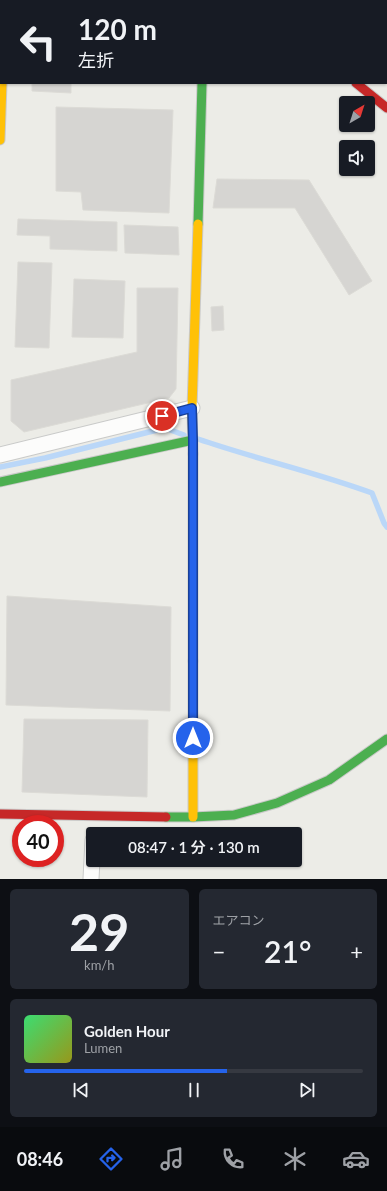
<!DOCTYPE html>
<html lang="ja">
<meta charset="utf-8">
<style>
:root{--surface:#171b24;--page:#242831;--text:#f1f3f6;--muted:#9ea1a6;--line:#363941;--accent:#2563eb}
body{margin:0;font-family:Lato,"Noto Sans JP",sans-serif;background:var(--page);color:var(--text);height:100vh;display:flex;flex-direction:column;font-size:15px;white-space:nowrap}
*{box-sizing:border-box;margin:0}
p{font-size:13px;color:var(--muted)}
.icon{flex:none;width:22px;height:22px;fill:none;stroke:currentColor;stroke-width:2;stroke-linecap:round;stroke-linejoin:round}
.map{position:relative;height:879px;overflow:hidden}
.details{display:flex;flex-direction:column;gap:10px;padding:10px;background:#0d0f14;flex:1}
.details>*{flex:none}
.guide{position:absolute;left:0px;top:0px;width:387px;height:84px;box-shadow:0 1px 3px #0004;background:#171b24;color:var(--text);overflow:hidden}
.needle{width:26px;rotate:39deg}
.controls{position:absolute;left:339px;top:96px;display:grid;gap:8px}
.controls a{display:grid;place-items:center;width:36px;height:36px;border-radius:4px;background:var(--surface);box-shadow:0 1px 3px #0004;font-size:20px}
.speed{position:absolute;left:12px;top:815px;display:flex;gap:8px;font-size:20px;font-weight:700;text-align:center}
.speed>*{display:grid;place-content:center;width:52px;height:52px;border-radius:50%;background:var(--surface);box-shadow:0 1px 3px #0004;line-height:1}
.speed .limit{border:6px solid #d22;background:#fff;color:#111}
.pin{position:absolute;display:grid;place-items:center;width:34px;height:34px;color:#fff;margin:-17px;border:2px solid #fff;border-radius:50%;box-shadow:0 1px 4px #0007}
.me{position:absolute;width:44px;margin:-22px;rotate:0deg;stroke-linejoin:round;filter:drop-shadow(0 0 3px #0008)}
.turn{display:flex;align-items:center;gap:14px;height:84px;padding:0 12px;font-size:18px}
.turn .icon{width:52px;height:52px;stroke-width:2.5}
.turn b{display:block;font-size:28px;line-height:34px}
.big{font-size:30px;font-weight:600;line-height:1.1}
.details .card{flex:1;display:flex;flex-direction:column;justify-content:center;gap:6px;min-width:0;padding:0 14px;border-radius:6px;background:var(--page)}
.details .dial{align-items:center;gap:0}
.dial b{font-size:52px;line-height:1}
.song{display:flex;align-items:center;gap:12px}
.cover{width:48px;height:48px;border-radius:6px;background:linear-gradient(135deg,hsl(140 70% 55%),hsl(60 70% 35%))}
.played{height:4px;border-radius:2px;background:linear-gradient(90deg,var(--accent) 60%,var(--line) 60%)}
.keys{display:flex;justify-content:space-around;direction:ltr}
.heat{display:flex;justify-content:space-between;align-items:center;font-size:22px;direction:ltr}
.details .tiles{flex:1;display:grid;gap:10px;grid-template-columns:1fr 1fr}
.card:last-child{grid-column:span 2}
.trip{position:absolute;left:86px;top:827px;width:216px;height:40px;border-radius:4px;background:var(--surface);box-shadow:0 1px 3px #0004;font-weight:600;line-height:40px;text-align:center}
.dock{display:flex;height:64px;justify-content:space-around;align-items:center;background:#090b0e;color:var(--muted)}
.dock .icon{width:28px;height:28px}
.dock .selected{color:var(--accent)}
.dock b{font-size:18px;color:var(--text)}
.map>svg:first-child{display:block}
</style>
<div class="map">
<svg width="387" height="879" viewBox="0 0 387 879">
<rect width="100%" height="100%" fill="#ecece7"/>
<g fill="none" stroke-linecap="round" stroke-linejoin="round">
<!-- stream -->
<g stroke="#bad7f8" stroke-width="5.5">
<path d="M198,439C256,459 315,472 372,493L384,523L387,527"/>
<path d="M0,467L45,458L165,428L184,435"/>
</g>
</g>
<!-- building -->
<g fill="#d6d5d2" stroke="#dcdbd6">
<path d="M32,83H71V93L32,91Z"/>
<path d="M56,107L173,110L169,213L83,210L81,192L56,191Z"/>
<path d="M217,179L309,180L372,281L349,295L295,208H213Z"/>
<path d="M18,219L117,222V251L50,249V236L17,235Z"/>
<path d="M124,225L178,227L179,255L125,253Z"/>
<path d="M18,262L52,263L49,348L15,347Z"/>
<path d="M74,279L125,281L123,338L72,337Z"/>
<path d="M137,288H178L176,389L169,398L24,432L11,421V380L137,352Z"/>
<path d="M223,306L224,330L212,331L211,307Z"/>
<path d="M7,596L171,607L170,711L6,705Z"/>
<path d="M24,719L148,720L147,797L22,792Z"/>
</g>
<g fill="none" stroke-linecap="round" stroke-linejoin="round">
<!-- street casing -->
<g stroke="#c9cac9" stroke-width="17">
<g id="street">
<path d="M0,455L192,408"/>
<path d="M91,879L93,840"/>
</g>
</g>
<!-- fast casing -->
<g stroke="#c9c9c8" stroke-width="11">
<g id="fast">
<path d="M263,0L264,1"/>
<path d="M198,224L202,83"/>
<path d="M0,482L193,440"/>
<path d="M166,817H193L234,815L277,803L329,780L387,739"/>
</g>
</g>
<!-- slow casing -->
<g stroke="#c9c9c8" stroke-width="11">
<g id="slow">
<path d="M0,140L2,83"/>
<path d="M193,454L192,408L198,224"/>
<path d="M193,661V817"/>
</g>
</g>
<!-- jam casing -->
<g stroke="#c9c9c8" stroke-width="11">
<g id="jam">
<path d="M356,83L387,108"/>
<path d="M193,454V661"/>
<path d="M0,814L166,817"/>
</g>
</g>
<!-- street -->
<use href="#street" stroke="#fcfcfb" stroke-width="15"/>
<!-- fast -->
<use href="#fast" stroke="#4caf50" stroke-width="9"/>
<!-- slow -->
<use href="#slow" stroke="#ffc107" stroke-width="9"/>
<!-- jam -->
<use href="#jam" stroke="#c62828" stroke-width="9"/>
</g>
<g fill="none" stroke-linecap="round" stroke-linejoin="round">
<!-- route casing -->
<g stroke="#184099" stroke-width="10">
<path id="route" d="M162,416L192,408L193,440V738"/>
</g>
<!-- route -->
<use href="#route" stroke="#2563eb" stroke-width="7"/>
</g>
</svg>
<div class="controls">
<a><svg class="needle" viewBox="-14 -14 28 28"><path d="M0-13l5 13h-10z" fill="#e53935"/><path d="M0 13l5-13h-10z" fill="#9ea1a6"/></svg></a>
<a><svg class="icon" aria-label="sound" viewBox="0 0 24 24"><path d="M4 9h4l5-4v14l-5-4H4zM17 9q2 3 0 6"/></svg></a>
</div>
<div class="speed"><div class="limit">40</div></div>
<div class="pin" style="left:162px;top:416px;background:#d93025"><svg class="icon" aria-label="arrive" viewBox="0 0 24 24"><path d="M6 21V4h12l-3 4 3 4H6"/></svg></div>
<svg class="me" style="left:193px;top:738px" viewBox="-20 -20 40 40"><circle r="17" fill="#2563eb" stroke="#fff" stroke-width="3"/><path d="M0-11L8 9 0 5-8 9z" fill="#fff"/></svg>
<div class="trip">08:47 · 1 分 · 130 m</div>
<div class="guide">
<div class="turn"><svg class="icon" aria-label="left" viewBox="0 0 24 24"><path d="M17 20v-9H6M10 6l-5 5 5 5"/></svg><div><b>120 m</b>左折</div></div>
</div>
</div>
<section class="details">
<div class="tiles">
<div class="card dial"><b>29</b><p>km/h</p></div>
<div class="card"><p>エアコン</p>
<div class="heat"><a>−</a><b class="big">21°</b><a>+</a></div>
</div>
<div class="card">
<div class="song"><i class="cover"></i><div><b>Golden Hour</b><p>Lumen</p></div></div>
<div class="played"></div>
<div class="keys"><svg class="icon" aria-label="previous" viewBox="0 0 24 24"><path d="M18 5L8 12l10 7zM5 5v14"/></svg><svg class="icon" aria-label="pause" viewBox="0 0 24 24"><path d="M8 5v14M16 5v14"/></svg><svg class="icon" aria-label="next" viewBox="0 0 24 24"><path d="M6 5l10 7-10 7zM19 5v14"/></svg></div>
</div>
</div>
</section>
<nav class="dock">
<b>08:46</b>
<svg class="icon selected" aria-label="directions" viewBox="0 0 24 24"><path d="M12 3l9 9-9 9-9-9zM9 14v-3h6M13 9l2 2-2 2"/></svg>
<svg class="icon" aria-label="music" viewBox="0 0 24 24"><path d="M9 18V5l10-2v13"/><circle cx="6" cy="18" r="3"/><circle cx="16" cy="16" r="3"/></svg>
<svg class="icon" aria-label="phone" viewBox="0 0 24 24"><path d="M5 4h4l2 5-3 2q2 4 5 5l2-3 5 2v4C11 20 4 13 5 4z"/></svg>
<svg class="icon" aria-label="climate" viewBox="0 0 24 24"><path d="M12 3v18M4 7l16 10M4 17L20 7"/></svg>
<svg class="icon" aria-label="car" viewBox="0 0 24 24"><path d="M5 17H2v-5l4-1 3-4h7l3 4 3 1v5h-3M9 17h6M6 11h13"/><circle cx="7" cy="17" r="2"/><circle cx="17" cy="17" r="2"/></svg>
</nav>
